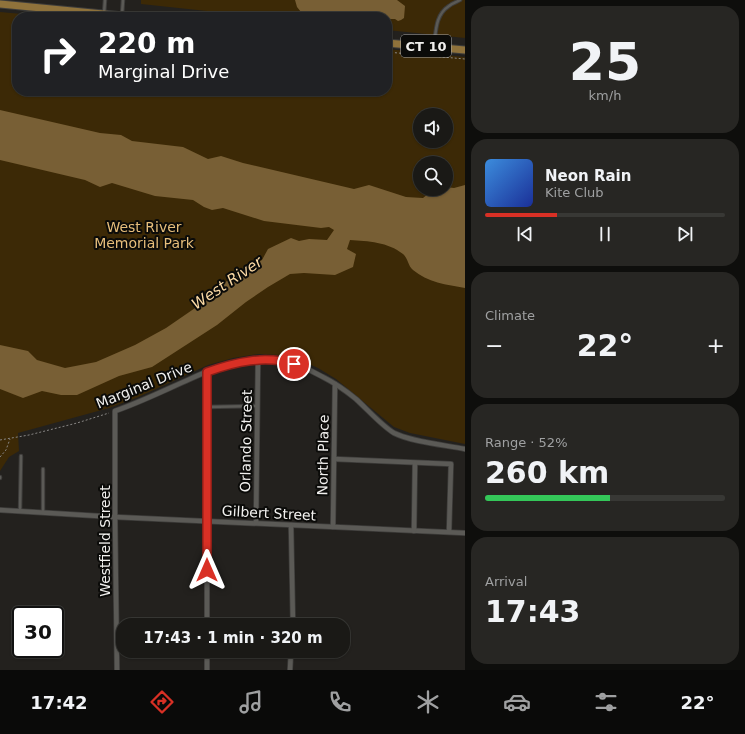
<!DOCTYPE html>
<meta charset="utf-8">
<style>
:root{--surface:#1a1916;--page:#272623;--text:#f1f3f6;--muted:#9fa0a1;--line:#383835;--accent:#d93025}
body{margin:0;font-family:"DejaVu Sans",sans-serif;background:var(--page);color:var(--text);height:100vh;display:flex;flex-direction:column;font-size:15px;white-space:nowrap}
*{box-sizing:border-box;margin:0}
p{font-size:13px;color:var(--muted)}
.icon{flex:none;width:22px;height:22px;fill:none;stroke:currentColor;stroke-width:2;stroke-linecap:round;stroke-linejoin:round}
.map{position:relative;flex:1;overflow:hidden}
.panel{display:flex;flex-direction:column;gap:6px;padding:6px;background:#0e0e0c;width:280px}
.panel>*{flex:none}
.hud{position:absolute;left:12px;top:12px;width:380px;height:84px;border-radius:16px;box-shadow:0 1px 3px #0004,0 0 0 1px var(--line);background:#202124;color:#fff;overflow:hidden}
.buttons{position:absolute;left:413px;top:108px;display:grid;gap:8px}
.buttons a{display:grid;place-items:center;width:40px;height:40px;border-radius:50%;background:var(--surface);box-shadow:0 1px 3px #0004,0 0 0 1px var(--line);font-size:20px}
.speed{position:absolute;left:12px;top:606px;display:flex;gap:8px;font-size:20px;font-weight:700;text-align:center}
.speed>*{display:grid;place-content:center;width:52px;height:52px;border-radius:50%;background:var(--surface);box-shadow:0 1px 3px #0004,0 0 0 1px var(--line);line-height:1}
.speed .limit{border:2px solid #111;border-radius:6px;background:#fff;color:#111}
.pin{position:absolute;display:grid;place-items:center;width:34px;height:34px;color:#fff;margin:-17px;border:2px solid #fff;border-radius:50%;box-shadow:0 1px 4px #0007}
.me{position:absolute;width:44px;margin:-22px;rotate:0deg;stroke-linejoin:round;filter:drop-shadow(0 0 3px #0008)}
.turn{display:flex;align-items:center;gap:14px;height:84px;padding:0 20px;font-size:18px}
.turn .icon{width:52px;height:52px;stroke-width:2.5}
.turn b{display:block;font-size:28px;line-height:34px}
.big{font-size:30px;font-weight:700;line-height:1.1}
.panel .card{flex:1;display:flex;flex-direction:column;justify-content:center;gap:6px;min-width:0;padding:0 14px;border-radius:16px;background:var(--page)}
.panel .dial{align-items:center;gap:0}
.dial b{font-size:52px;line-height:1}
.song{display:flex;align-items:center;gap:12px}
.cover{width:48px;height:48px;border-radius:6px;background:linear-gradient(135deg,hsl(210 70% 55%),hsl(230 70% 35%))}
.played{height:4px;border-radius:2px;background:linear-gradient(90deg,var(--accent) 30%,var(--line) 30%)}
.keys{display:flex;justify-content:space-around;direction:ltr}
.heat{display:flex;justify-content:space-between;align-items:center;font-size:22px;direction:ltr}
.charge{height:6px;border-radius:3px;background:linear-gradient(90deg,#34c759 52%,var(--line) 0)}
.trip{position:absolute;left:116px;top:618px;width:234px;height:40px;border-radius:16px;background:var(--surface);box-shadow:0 1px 3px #0004,0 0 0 1px var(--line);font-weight:700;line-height:40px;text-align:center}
.tab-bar{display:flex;height:64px;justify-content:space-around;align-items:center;background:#0a0a09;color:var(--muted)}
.tab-bar .icon{width:28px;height:28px}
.tab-bar .on{color:var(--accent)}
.tab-bar b{font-size:18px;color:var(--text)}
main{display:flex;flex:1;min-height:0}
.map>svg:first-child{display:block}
</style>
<main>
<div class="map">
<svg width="465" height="670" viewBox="0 0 465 670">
<rect width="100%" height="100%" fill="#23211e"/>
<!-- green -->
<g fill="#3c2906" fill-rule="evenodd">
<path d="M141,0H465V38L387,30V17H263L141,4Z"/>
<path d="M0,12L55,17H17V91H387V49L465,57V444L410,433L394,427L336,379L318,368L295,358L280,355L258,354L233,358L208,365L136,398L109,408L18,433L19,451L9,457L0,471ZM420,115H446V141H420ZM420,163H446V189H420Z"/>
</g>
<!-- water -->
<g fill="#785f35">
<path d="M295,0H397L405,6L404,18L401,20L398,21L395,19H387V17H329L301,12L297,7Z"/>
<path d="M0,110L100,133L121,135L132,141L183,147L208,159L221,156L243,163L354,189L369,185L406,197L423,198L434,189H446V187L454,188L465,185V288C447,285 427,282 413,270C408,266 408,258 403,254C388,242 368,241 350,240L347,249L356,254L353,267L335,275L304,273L290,274L268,287L246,302L217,325L152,367L119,376L77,395H61L42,391L23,398L0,389V345L28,351L37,360L65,368L96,362L135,345L166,328L198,306L228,280L262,260L268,249L291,238L299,241L309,239L327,240L334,230L329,227L321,228L264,221L223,208L212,210L204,207L193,200L155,196L112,183L100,187L85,180L0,160Z"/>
</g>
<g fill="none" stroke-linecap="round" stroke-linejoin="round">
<!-- lane casing -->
<g stroke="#3e3d3b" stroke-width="4.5">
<g id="lane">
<path d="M104,14L105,0"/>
<path d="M122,15L123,0"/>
<path d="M434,46C436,32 435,15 449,6C452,3 457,2 460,0"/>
<path d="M207,407L257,406"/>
<path d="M0,478V477"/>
<path d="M20,511L21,456"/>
<path d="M43,512V469"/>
</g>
</g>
<!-- street casing -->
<g stroke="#3e3d3b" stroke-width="6">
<g id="street">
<path d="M207,372V625"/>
<path d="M334,459L451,464L449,532"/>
<path d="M0,510L115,517L465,533"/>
<path d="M256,523L258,360"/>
<path d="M291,525L293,625"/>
<path d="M333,527L335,384"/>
<path d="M414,531L415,463"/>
<path d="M207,651V670"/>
<path d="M117,670L115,517V411C141,402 165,390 190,379C203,373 216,367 230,364C266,356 291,359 323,377C335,383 345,390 356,399C367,409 382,426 394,433C412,442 445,445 465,449"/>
<path d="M290,670L291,651"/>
</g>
</g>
<!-- primary casing -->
<g stroke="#3e3d3b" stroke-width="9">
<g id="primary">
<path d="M0,4L134,17"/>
<path d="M387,43L465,50"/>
</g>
</g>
<!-- path -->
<g stroke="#898785" stroke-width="1" stroke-dasharray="2 2" stroke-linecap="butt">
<path d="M387,52L465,59"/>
<path d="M0,440L29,435L77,423L109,413"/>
<path d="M0,457L6,450L10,439"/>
</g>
<!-- lane -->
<use href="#lane" stroke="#5b5a56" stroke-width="2.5"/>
<!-- street -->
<use href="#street" stroke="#5b5a56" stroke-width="4.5"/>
<!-- primary -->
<use href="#primary" stroke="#8f723b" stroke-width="7"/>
</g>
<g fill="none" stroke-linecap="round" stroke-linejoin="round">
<!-- route casing -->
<g stroke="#8d1f18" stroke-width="10">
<path id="route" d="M207,570V372C235,362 265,355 294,364"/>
</g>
<!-- route -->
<use href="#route" stroke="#d93025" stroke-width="7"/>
</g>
<g text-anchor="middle" stroke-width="4" stroke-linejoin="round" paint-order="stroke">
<!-- shield labels -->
<rect fill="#0b0b09" stroke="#acaba9" stroke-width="1" x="401" y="35" width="50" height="22" rx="3"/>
<g font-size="13" font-weight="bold" fill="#f1f0ee">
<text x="426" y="51">CT 10</text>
</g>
<!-- park labels -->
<g font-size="14" fill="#e7be7b" stroke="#0b0b09">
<text x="144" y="232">West River<tspan x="144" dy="16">Memorial Park</tspan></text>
</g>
<!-- street labels -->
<g font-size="14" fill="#f1f0ee" stroke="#0b0b09">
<text transform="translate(144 385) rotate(-22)" y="5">Marginal Drive</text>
<text transform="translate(246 441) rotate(-89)" y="5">Orlando Street</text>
<text transform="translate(323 455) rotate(-89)" y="5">North Place</text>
<text transform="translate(269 513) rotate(3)" y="5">Gilbert Street</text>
<text transform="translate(105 541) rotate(-90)" y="5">Westfield Street</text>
</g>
<!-- water labels -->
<g font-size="15" font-style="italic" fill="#fcdaa5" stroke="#0b0b09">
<text transform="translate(227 283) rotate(-34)" y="5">West River</text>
</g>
</g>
</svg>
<div class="buttons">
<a><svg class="icon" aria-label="sound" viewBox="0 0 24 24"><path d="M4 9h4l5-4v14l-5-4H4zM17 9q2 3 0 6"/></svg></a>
<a><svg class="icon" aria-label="search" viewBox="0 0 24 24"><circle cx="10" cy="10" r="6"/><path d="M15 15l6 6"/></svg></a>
</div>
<div class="speed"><div class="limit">30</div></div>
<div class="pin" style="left:294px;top:364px;background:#d93025"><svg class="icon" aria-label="arrive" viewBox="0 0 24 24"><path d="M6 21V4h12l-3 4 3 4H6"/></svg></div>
<svg class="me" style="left:207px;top:570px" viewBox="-20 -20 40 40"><path d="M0-17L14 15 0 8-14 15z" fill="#d93025" stroke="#fff" stroke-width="4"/></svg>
<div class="trip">17:43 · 1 min · 320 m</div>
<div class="hud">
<div class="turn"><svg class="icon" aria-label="right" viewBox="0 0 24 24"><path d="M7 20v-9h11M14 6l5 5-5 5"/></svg><div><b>220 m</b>Marginal Drive</div></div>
</div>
</div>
<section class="panel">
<div class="card dial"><b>25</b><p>km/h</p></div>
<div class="card">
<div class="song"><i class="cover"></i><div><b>Neon Rain</b><p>Kite Club</p></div></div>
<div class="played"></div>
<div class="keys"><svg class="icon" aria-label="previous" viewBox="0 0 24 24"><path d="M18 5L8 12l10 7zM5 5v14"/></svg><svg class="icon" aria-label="pause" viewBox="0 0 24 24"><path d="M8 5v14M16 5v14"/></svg><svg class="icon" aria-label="next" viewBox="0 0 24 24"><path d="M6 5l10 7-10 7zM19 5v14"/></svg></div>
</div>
<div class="card"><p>Climate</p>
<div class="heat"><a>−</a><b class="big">22°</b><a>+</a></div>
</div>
<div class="card"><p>Range · 52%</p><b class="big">260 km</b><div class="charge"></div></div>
<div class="card"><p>Arrival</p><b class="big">17:43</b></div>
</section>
</main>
<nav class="tab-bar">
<b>17:42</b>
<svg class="icon on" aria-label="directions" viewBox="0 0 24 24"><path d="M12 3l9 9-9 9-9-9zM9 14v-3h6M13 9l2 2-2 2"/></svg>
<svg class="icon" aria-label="music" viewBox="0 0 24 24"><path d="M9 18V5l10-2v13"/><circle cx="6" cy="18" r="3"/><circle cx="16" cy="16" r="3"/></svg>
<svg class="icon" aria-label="phone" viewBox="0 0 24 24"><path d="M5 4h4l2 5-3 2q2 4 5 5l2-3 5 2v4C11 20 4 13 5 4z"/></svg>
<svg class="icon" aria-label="climate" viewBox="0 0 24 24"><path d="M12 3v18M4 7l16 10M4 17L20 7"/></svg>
<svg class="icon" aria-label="car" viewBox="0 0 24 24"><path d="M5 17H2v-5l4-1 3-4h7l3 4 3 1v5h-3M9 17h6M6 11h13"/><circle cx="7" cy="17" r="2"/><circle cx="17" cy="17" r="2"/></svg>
<svg class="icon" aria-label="filters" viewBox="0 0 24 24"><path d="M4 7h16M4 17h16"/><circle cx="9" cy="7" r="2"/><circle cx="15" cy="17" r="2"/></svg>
<b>22°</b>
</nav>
